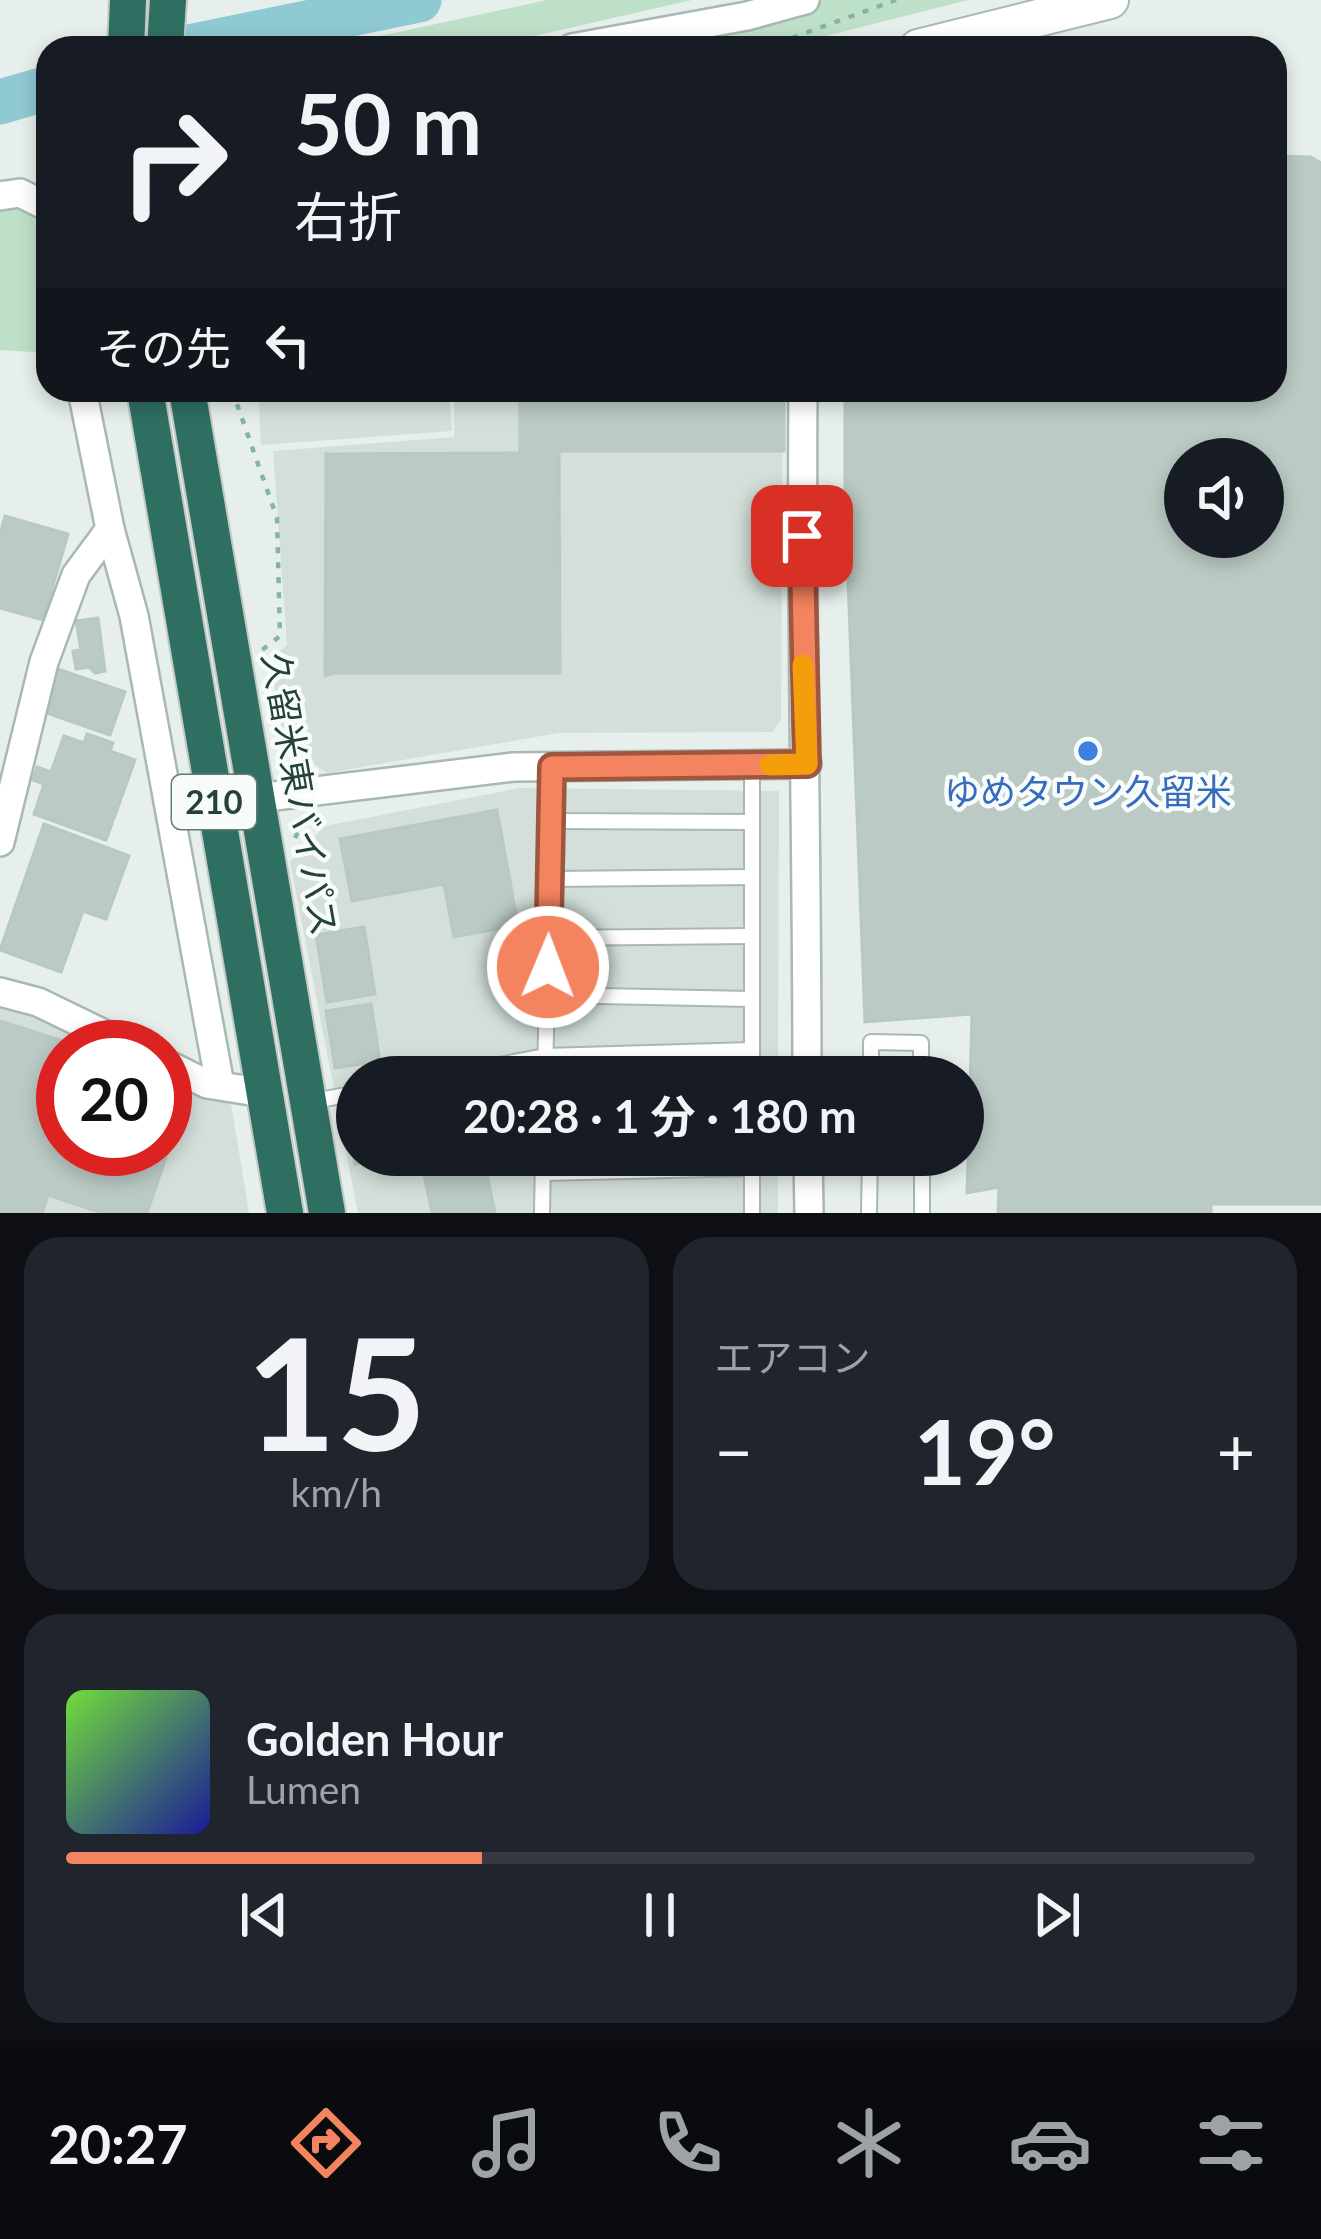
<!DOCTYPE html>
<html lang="ja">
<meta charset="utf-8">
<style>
:root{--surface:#171b24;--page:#20242c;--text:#f1f3f6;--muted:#9ea1a6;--line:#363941;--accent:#f4845f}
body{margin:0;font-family:Lato,"Noto Sans JP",sans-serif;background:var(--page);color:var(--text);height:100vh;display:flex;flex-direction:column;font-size:45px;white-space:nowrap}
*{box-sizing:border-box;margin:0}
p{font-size:39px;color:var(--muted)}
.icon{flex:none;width:66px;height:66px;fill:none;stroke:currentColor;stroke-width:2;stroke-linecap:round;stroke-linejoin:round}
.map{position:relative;height:1213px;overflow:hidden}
.details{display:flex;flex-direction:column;gap:24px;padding:24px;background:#0d0f14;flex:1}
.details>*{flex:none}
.guide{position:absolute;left:36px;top:36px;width:1251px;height:366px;border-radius:36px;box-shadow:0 6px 18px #0003;background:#171b24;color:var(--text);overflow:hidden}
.fabs{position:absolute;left:1164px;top:438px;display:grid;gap:24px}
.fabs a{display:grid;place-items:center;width:120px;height:120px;border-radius:50%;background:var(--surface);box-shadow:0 6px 18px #0003;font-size:60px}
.speed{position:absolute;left:36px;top:1020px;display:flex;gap:24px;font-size:60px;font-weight:700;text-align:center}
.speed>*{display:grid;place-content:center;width:156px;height:156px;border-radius:50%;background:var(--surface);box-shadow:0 6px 18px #0003;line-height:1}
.speed .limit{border:18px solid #d22;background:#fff;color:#111}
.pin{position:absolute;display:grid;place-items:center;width:102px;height:102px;color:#fff;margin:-51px;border-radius:24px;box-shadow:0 6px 18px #0006}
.me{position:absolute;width:132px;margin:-66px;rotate:1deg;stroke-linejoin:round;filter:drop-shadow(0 0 9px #0008)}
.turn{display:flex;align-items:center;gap:42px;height:252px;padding:0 60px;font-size:54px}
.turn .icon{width:156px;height:156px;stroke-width:2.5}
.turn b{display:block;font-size:84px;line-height:102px}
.then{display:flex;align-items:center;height:114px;padding:0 60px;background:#0003;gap:24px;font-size:45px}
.big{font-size:90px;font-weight:700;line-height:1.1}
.details .tile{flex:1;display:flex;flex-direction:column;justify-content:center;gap:18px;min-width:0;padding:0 42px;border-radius:36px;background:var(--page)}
.details .dial{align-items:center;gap:0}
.dial b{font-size:156px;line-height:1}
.song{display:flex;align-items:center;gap:36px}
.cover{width:144px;height:144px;border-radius:18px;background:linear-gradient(135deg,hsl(100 70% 55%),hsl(240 70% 35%))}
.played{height:12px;border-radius:6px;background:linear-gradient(90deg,var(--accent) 35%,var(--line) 35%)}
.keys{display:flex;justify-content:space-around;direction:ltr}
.heat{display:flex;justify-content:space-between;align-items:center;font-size:66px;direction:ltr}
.details .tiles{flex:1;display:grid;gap:24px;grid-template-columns:1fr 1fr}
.tile:last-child{grid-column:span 2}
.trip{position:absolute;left:336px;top:1056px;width:648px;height:120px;border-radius:60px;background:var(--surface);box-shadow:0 6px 18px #0003;font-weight:700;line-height:120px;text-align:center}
.tab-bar{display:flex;height:192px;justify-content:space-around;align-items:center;background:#090b0e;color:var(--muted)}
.tab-bar .icon{width:84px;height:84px}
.tab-bar .current{color:var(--accent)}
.tab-bar b{font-size:54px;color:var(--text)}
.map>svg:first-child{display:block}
</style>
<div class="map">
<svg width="1321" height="1213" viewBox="0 0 1321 1213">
<rect width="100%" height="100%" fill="#e6efeb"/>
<!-- built -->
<g fill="#d4dfda">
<path d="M258,390H449L452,431L261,445Z"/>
<path d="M454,390H783L781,719L773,732L559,733L327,773L285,743L269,659L287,645L273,451L454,437Z"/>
<path d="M520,788L779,791L778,1077H357V1155H778V1213H358L290,862L325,826Z"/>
<path d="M0,1008L75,1022L123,1047H63V1149H165V1069L231,1104L249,1213H0Z"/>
</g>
<!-- green -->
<g fill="#bfe0c8">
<path d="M547,0H692L482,48H324Z"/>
<path d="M776,0H968L779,48H584Z"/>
<path d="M10,207L44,217L48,239V353L0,350V210Z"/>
</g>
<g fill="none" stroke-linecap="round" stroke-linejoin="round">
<!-- river -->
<g stroke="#8ec9d4" stroke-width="45">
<path d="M184,48L419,0"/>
<path d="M0,102L48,88"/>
</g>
</g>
<!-- building -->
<g fill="#bbcac4" stroke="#b8c9c2" stroke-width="3" fill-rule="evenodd">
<path d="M1275,156L1311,157L1321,163L1320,1204H1211V1213H998L999,1187L967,1193L972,1014L865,1022L845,502V390H1275ZM1185,459H1263V537H1185Z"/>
<path d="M520,390H784V451H559L560,673H335L325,676L326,454L520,453Z"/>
<path d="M5,516L68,534L43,620L0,608V534Z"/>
<path d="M98,618L105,671L95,673L89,667L76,669L73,651L81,650L76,621Z"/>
<path d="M55,668L125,692L110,735L41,711Z"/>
<path d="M87,734L113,743L110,751L135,760L106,840L34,814L44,784L33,780L37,767L51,772L64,736L84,743Z"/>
<path d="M497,810L518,925L454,937L444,884L352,901L340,839Z"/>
<path d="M44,824L129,856L106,919L83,911L61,972L0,950Z"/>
<path d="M364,927L375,994L327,1002L316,935Z"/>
<path d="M371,1004L380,1061L335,1068L326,1011Z"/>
<path d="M0,1021L82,1047H63V1149L169,1148L147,1213H102L48,1195L42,1213H0Z"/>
<path d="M357,1129V1155L424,1156L355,1164L351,1130Z"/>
<path d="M446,1155H483L495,1213H432L421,1160Z"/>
</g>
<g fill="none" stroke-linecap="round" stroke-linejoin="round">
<!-- lane casing -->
<g stroke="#a8b8b2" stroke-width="18">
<g id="lane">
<path d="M551,821L752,822"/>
<path d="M550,879L752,877"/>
<path d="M548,938L752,936"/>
<path d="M547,995L752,999"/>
<path d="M437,1077L545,1056L752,1050"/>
<path d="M545,1077L552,767"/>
<path d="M752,1077V765"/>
<path d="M871,1077V1042L921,1043V1077"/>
<path d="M309,1102L357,1093"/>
<path d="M752,1155V1213"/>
<path d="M922,1155V1213"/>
<path d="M543,1173L752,1168"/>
<path d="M542,1213L543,1155"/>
<path d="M869,1213L870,1155"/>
</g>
</g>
<!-- street casing -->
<g stroke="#a8b8b2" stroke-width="32">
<g id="street">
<path d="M572,48L747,16L805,0"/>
<path d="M0,196L20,193L48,207"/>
<path d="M82,390L110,529L134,616L220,1085"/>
<path d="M803,390C801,619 807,848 807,1077"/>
<path d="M258,798L513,767L807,764"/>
<path d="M0,842L44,662L76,575L110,529"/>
<path d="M0,992L38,1002L131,1047"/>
<path d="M165,1063L207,1084L264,1093"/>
<path d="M808,1155L809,1213"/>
</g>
</g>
<!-- secondary casing -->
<g stroke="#a4bbb3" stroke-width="40">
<path id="secondary" d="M918,48L1110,0"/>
</g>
<!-- highway casing -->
<g stroke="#c2cac8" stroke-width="40">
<g id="highway">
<path d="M126,48L128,0"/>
<path d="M165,48L168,0"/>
<path d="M145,390L285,1213"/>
<path d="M187,390L327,1213"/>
</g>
</g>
<!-- path -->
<g stroke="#86b3a5" stroke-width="4.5" stroke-dasharray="6 9" stroke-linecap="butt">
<path d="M764,48L896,0"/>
<path d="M232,390L277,518L280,636L262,650"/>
<path d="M295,838L303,821"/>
</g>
<!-- lane -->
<use href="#lane" stroke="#fff" stroke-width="14"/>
<!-- street -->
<use href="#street" stroke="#fff" stroke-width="27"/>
<!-- secondary -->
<use href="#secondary" stroke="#fff" stroke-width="36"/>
<!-- highway -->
<use href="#highway" stroke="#2f6f62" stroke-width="36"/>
</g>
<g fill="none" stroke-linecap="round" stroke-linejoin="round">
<!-- route casing -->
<g stroke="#9f563e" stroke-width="30">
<path id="route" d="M548,967L552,767L807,764L802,536"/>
</g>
<!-- route -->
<use href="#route" stroke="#f4845f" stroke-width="21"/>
<!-- slow -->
<path stroke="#f59e0b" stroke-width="21" d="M770,765L807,764L803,665"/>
</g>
<!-- markers -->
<circle fill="#3f7fe0" stroke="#f7fbf9" stroke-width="4.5" cx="1088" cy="751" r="12"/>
<g text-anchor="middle" stroke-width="9" stroke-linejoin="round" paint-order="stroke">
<!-- shield labels -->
<rect fill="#f7fbf9" stroke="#637a73" stroke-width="3" x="172" y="775" width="84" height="54" rx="9"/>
<g font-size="33" font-weight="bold" fill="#24423a">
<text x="214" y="814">210</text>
</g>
<!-- shop labels -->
<g font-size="36" fill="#366cbe" stroke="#f7fbf9">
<text x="1088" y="805">ゆめタウン久留米</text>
</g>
<!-- street labels -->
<g font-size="36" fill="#24423a" stroke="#f7fbf9">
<text transform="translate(300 794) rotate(80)" y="13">久留米東バイパス</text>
</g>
</g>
</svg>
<div class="fabs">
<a><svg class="icon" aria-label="sound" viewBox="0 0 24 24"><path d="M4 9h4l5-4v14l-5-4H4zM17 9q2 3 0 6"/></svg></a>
</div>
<div class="speed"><div class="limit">20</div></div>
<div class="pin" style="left:802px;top:536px;background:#d93025"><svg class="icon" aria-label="arrive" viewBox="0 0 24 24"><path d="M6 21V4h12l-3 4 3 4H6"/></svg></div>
<svg class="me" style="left:548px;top:967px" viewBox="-20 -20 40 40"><circle r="17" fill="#f4845f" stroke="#fff" stroke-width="3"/><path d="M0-11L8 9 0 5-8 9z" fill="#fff"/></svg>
<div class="trip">20:28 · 1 分 · 180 m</div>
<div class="guide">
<div class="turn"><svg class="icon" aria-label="right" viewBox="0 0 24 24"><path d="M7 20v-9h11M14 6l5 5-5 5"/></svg><div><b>50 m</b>右折</div></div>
<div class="then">その先<svg class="icon" aria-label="left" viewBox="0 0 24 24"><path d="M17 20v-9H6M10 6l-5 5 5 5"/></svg></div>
</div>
</div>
<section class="details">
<div class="tiles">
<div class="tile dial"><b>15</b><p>km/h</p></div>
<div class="tile"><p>エアコン</p>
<div class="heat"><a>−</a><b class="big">19°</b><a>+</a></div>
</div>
<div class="tile">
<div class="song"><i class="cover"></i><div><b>Golden Hour</b><p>Lumen</p></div></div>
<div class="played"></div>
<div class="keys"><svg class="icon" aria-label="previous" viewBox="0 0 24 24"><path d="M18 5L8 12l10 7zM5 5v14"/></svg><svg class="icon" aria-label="pause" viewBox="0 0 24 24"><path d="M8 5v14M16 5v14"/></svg><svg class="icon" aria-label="next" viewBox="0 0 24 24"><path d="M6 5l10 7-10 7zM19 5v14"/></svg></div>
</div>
</div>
</section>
<nav class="tab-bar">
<b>20:27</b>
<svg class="icon current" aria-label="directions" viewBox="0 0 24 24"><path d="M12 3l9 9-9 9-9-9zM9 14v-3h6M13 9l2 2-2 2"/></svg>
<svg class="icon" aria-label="music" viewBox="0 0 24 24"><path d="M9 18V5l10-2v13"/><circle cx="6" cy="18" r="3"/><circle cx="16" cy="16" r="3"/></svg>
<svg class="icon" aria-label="phone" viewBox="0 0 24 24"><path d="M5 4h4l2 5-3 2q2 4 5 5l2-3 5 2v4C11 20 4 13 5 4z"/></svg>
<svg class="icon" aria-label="climate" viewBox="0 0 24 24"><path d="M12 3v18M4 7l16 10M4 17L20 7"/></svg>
<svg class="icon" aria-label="car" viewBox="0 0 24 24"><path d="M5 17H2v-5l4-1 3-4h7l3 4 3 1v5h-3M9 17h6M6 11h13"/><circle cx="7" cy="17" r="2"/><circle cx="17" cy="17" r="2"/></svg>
<svg class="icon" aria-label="filters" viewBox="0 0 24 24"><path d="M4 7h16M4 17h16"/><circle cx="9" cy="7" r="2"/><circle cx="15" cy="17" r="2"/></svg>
</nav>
